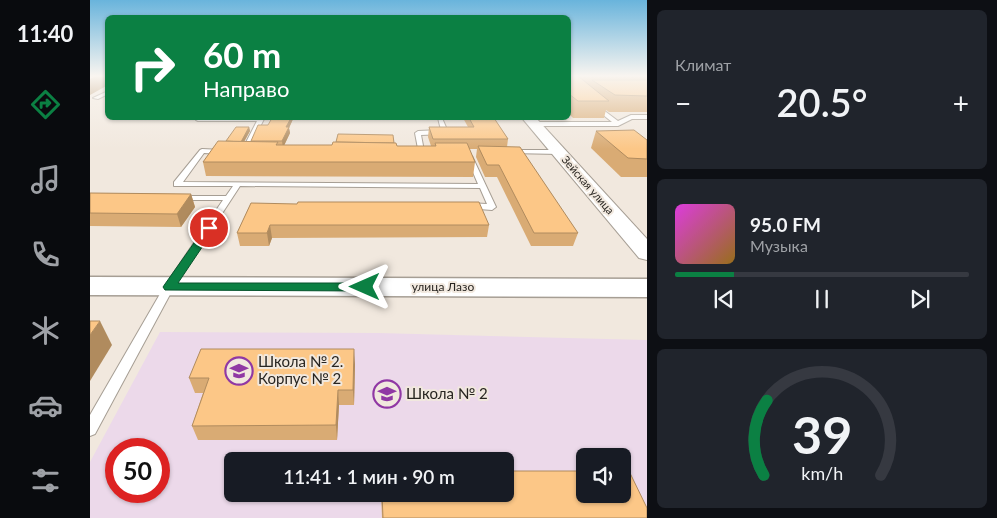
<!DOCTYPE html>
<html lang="ru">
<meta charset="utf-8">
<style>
:root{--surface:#171b24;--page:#20242c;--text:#f1f3f6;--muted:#9ea1a6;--line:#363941;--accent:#0b8043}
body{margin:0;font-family:Lato,sans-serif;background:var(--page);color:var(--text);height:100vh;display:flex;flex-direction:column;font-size:19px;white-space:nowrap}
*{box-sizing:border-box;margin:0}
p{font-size:16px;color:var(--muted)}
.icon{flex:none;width:28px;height:28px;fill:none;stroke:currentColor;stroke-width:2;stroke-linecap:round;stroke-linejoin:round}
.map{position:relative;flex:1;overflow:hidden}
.details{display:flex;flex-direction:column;gap:10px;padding:10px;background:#0d0f14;width:350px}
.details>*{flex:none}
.top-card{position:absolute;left:15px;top:15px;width:466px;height:105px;border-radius:8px;box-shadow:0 1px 4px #0004;background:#0b8043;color:#fff;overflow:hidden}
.buttons{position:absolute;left:486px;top:448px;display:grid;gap:10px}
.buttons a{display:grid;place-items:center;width:55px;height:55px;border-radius:8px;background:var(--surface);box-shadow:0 1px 4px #0004;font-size:25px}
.speed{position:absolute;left:15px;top:438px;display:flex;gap:10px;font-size:25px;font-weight:700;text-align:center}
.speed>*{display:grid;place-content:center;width:65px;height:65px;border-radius:50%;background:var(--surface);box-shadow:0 1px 4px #0004;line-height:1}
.speed .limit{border:8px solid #d22;background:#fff;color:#111}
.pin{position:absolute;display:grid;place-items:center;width:42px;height:42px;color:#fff;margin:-21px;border:2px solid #fff;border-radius:50%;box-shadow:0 1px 5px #0007}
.me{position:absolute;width:55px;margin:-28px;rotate:270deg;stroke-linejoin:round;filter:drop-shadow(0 0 4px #0008)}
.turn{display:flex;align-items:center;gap:18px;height:105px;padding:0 15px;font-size:22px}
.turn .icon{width:65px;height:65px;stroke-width:2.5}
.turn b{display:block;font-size:35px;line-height:42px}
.big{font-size:38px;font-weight:600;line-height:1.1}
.details .tile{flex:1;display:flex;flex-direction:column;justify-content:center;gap:8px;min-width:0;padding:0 18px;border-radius:8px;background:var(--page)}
.details .dial{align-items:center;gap:0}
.dial svg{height:130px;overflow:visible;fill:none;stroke:var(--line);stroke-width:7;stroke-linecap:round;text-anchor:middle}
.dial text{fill:var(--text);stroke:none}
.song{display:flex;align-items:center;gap:15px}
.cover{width:60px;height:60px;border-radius:8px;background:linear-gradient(135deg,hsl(300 70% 55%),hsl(40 70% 35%))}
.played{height:5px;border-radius:2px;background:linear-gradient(90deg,var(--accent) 20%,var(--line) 20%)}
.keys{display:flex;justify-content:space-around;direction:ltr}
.heat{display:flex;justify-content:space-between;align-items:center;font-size:28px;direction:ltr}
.trip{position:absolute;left:134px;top:452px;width:290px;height:50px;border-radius:8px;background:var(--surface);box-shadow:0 1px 4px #0004;font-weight:600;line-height:50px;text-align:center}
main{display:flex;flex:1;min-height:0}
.menu{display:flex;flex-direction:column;width:90px;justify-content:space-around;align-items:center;background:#090b0e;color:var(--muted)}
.menu .icon{width:35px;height:35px}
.menu .active{color:var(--accent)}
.menu b{font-size:22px;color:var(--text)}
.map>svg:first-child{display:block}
</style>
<main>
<nav class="menu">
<b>11:40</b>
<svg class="icon active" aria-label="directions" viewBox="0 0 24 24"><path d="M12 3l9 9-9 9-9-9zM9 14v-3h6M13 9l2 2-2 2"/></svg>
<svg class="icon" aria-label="music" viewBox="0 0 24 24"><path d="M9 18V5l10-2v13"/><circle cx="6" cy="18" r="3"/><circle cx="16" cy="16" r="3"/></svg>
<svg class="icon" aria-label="phone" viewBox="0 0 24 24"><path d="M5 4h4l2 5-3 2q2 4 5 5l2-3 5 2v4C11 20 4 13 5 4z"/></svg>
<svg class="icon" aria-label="climate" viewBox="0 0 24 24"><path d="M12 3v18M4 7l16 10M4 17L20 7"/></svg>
<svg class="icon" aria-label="car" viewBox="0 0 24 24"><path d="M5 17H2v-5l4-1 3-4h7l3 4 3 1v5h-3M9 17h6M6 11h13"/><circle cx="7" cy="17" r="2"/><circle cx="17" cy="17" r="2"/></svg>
<svg class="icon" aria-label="filters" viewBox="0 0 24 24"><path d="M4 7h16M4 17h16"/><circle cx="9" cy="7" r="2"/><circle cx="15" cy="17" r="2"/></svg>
</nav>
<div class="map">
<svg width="557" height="518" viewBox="0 0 557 518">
<rect width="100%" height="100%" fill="#f1e8de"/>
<!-- education -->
<path fill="#ecd9ea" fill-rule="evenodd" d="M70,332L288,333L557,340V518H0V462ZM26,449H69V491H26ZM495,456H532V494H495ZM142,461H415V494H142Z"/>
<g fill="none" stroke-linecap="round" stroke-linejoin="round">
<!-- service casing -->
<g stroke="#a69e94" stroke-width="2">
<g id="service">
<path d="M18,91V94L8,99L3,98Z"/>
<path d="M504,103L528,121L541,115H557V119H542L528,126H445L442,124L445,122H522L502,106V104Z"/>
<path d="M106,118H173L174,119L157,152L154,154L151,152L167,121H108L106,120Z"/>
<path d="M348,118H352L358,132L355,134L331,135L334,151L339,153L336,155L329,154L325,133L328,131L351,130Z"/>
<path d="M112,149L132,150L135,152L132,154L114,153L93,182L388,184L376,156L379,154L382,156L406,207L402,210L375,208V204L378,203L397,204L390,188L150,186L84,287L5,434L0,436V415L74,287L133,200H91L87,198L91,196H136L143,186H84V182L110,150Z"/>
<path d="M421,150H470L473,152L470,154L419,153L418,152Z"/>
</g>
</g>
<!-- tertiary casing -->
<g stroke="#a69e94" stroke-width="2">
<path id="tertiary" d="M432,118H446L557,239V260L549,258Z"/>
</g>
<!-- secondary casing -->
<g stroke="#a69e94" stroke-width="3">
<path id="secondary" d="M0,277L557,279V297L0,295Z"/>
</g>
<!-- service -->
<use href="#service" fill="#fff" fill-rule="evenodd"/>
<!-- tertiary -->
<use href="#tertiary" fill="#fff" fill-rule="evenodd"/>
<!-- secondary -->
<use href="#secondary" fill="#fff" fill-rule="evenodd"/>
</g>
<!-- wall -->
<g fill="#d9ab74">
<path d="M479,76H557V112H519L516,110L514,118H483L479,114Z"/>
<path d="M373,118H404L418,139L417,147L488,233L483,246H441L407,177H395L386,157L387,149H379L385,162L383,177L116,176L113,162L136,141L159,127L160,131L154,142H161V141L178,125L203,119L199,128L200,133L194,145H242L304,143L307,146H341L338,137L339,127H378Z"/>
<path d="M506,131L557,140V177H531L501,148Z"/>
<path d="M0,193L101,194L105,207L91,227L0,226Z"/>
<path d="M161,203L399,225L397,237L182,238L179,246H150L147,233Z"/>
<path d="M265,364L264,405H249L247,440H108L102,426L113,393H105L99,378Z"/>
<path d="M291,494H415L557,518H292Z"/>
</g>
<!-- shaded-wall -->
<g fill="#b08b5e">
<path d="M6,76H18V85L0,95V79Z"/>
<path d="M201,118H203V119L199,128L200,133L193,148L192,141L196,127Z"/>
<path d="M159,127L160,131L151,147L150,143Z"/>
<path d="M101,194L105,207L91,227L87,214Z"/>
<path d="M180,225L182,238L179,246L177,233Z"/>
<path d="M10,321L22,345L0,381V335Z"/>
<path d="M264,349L265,364L264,405L263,390Z"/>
<path d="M248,390L249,405L247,440L246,425Z"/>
</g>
<!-- building -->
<g fill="#fcc787" stroke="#b08b5e">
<path d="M479,76H488L519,101H488L479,94Z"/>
<path d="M502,80H557V96L525,95Z"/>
<path d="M182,118H201L196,127H199L192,141H161L168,125H178Z"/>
<path d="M379,118H404L418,139H343L339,127H384Z"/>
<path d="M146,127H159L151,142L136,141Z"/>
<path d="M544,130L557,140V159L538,158L506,131Z"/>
<path d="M248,134L303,135L304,143L246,142Z"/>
<path d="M128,141L188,142L186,145H242L243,142L306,143L307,146H346L345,143H377L385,162H113Z"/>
<path d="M388,146L430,147L488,233H444L409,165H397Z"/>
<path d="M0,193L101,194L87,214L0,213Z"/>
<path d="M208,202H389L399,225H180L177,233H147L161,203L207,204Z"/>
<path d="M0,321H10L0,335Z"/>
<path d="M111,349H264L263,390H248L246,425L102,426L119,378H99Z"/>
<path d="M415,471H495V494H532V471H539L557,508V518H293L292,494H415Z"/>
</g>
<!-- sky -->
<linearGradient id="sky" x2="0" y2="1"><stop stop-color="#69b4dc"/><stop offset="0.51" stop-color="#f9f5f0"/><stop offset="1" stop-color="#f9f5f0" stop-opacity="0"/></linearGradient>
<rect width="557" height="149" fill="url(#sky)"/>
<!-- route -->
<path fill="#0b8043" stroke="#07532c" d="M119,225L125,228L88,283H275L281,287L275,291L75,290L73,287L75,284L116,226Z"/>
<!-- icons -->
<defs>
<g id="school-ring" transform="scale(1.4375)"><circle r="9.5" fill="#f1e8de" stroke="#9038a4" stroke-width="1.5"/><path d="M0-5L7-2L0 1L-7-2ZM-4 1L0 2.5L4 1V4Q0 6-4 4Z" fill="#9038a4"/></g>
</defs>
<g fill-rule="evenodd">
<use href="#school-ring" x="149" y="371"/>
<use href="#school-ring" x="297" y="394"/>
</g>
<g text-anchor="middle" stroke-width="4" stroke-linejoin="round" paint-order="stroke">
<!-- far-street labels -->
<g font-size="11" fill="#282521" stroke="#f1e8de">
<text transform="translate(498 185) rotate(49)" y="4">Зейская улица</text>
</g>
<!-- street labels -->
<g font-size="12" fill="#282521" stroke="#f1e8de">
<text x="353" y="291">улица Лазо</text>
</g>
<!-- near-poi labels -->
<g font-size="15" fill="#282521" stroke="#f1e8de" text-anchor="start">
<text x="168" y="367">Школа № 2.<tspan x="168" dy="17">Корпус № 2</tspan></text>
<text x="316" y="399">Школа № 2</text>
</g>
</g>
</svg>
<div class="buttons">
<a><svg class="icon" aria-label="sound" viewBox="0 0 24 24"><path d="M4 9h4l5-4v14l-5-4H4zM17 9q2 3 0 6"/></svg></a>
</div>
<div class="speed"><div class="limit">50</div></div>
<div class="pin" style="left:119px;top:228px;background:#d93025"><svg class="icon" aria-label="arrive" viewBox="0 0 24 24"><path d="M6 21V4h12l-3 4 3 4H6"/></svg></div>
<svg class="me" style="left:275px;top:287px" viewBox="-20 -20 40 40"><path d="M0-17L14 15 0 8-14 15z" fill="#0b8043" stroke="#fff" stroke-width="4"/></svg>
<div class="trip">11:41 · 1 мин · 90 m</div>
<div class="top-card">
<div class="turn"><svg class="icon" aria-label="right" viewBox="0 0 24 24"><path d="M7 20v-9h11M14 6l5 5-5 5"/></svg><div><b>60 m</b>Направо</div></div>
</div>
</div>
<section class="details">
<div class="tile"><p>Климат</p>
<div class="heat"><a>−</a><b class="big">20.5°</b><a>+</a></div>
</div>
<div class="tile">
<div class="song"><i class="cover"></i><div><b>95.0 FM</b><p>Музыка</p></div></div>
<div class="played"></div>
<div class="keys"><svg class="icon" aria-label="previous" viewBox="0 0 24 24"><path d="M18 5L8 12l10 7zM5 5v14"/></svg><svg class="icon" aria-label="pause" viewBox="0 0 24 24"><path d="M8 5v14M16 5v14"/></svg><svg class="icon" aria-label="next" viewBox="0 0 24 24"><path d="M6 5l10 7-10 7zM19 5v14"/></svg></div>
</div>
<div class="tile dial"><svg viewBox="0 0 100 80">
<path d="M14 69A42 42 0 1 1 86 69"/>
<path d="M14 69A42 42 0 0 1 16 23" stroke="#0b8043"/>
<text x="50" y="56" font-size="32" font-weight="700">39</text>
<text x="50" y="72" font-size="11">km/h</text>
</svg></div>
</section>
</main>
